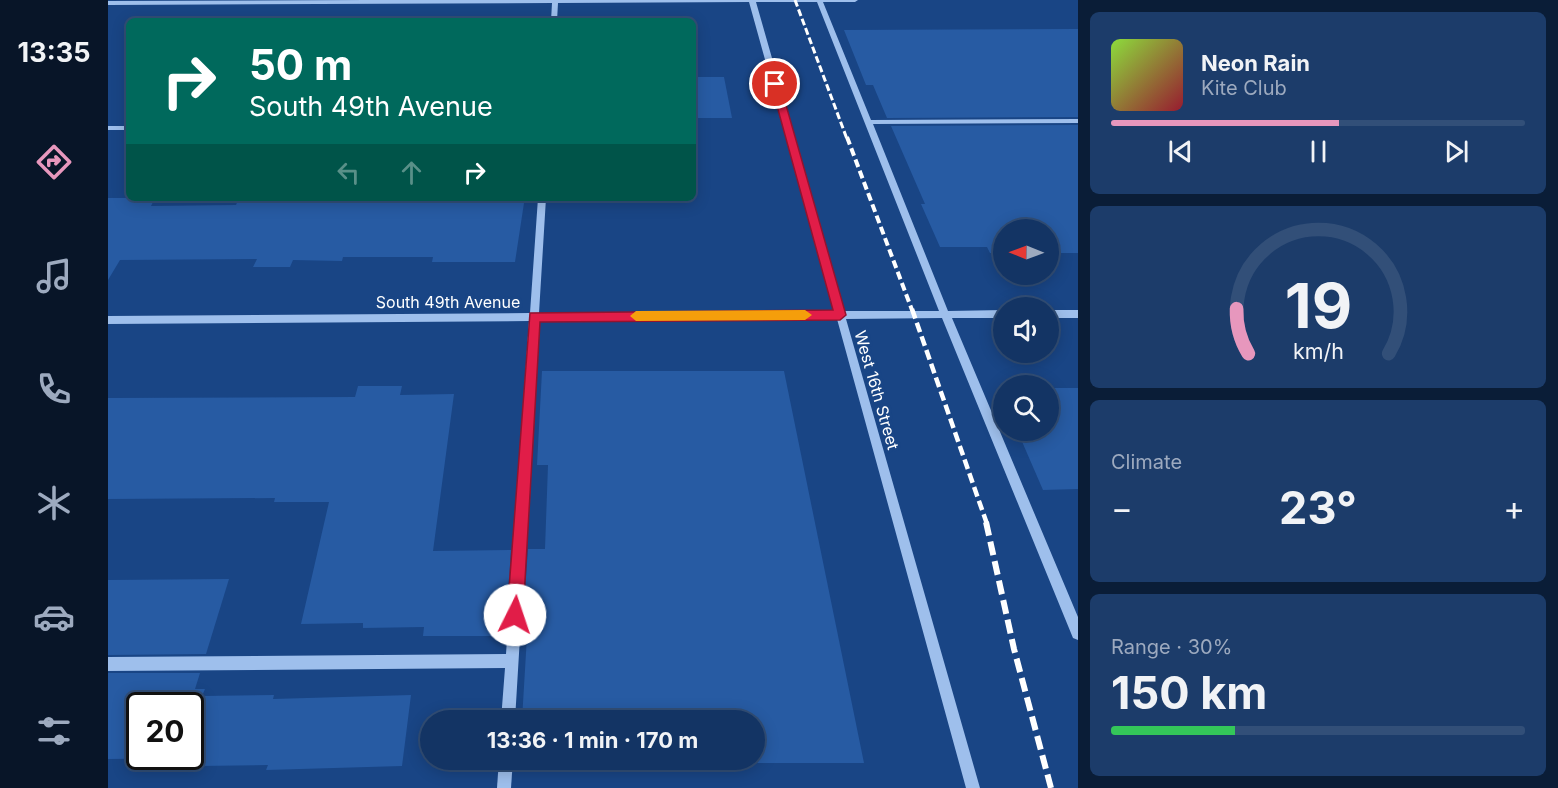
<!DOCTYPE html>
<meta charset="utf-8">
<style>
:root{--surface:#133464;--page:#1c3c6a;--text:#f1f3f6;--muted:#9daabf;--line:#324f78;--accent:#e797bd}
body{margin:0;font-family:Inter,sans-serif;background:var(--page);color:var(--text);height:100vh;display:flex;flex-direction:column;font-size:22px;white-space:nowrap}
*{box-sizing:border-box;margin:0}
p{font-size:20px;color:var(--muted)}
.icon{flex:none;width:33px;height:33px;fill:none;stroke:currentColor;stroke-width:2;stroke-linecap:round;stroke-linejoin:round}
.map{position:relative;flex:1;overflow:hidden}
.sheet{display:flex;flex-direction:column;gap:12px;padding:12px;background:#0a1d37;width:480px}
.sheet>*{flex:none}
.banner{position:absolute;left:18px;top:18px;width:570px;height:183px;border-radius:9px;box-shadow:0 3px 15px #0003,0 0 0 2px var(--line);background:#00695c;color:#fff;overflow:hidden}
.needle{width:39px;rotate:271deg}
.fabs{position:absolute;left:885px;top:219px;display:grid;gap:12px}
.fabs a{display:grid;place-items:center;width:66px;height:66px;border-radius:50%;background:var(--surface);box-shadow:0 3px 15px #0003,0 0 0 2px var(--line);font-size:30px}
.speed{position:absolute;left:18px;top:692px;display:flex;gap:12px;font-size:30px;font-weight:700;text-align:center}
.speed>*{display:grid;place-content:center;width:78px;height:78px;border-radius:50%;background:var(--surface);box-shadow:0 3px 15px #0003,0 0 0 2px var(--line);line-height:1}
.speed .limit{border:3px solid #111;border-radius:9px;background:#fff;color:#111}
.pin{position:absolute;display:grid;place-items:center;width:51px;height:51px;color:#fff;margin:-26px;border:3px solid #fff;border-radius:50%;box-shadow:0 2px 6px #0007}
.me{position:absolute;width:66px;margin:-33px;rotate:4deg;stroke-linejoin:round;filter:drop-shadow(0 0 4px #0008)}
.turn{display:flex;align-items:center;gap:21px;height:126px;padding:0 24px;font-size:27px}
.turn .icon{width:78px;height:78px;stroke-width:2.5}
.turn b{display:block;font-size:42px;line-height:51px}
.lanes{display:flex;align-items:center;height:57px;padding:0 24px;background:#0003;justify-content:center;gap:30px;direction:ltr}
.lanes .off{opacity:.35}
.big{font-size:45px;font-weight:700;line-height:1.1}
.sheet .widget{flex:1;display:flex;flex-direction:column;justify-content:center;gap:9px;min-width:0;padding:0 21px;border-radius:9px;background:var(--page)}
.sheet .dial{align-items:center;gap:0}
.dial svg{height:156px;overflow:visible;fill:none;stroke:var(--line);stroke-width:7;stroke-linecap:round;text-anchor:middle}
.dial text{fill:var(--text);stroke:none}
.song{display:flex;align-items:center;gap:18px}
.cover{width:72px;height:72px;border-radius:9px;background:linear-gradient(135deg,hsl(90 70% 55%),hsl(350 70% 35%))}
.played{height:6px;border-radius:3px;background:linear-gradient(90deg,var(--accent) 55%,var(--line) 55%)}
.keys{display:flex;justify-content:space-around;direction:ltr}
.heat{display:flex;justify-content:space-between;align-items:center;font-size:33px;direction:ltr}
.charge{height:9px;border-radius:4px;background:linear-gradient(90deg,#34c759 30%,var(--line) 0)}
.trip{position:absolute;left:312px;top:710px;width:345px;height:60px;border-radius:30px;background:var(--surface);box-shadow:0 3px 15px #0003,0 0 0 2px var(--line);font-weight:700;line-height:60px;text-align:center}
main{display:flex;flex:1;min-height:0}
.menu{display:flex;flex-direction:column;width:108px;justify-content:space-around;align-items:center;background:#081528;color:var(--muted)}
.menu .icon{width:42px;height:42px}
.menu .selected{color:var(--accent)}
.menu b{font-size:27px;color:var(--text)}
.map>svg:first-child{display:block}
</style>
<main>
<nav class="menu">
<b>13:35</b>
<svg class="icon selected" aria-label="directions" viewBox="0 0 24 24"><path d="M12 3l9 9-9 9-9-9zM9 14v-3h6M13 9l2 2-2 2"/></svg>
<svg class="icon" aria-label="music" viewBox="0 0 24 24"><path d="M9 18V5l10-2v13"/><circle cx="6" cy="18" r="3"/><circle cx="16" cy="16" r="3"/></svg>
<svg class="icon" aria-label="phone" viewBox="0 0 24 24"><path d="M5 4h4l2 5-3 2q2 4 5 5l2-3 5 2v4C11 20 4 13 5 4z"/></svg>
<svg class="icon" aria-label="climate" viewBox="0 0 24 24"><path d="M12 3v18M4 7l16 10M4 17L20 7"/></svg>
<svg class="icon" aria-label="car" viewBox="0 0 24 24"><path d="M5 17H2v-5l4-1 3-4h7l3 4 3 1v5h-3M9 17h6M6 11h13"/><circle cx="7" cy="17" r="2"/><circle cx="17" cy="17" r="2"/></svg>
<svg class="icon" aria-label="filters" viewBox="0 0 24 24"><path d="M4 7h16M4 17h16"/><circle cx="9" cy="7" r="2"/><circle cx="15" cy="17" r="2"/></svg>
</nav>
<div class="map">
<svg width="970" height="788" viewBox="0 0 970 788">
<rect width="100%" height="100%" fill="#194585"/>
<!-- building -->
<g fill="#275ba3" fill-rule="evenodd">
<path d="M970,29V117L779,118L765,85H758L736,30Z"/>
<path d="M585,77H616L624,118H585Z"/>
<path d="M970,125V253H940V230H896V253H882L879,247H832L813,204H817L783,126Z"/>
<path d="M0,198H47L43,206L128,205L131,198H330V201L416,203L407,262H324L325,257H235L234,261L185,260L182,267H145L149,259L12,260L0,280Z"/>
<path d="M434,371H676L756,763H411L412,759H646V720H414L419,636H414L420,549H437L440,465H429Z"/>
<path d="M250,386H294L292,395L346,394L325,551L403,550L397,636H315L316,627L255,628V623L193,624L221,502H166L167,498L0,499V398L247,397Z"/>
<path d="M940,388H970V489L935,490L909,430H940Z"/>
<path d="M121,579L98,654L0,655V580Z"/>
<path d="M0,673H92L87,689H97L94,696L166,695L165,699L303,695L294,766L158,770L160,765L90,766L92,758L0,759ZM32,705H82V756H32Z"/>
</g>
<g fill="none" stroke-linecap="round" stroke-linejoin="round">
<!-- minor -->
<g fill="#9ebfec" fill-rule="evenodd">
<path d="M259,0H750L747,2H715L763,120L970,119V123L765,124L840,311L896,310V318H844L970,617V640L965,638L834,318L738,319L872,788H858L729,319L431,321L407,720H393L397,668L0,671V657L398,654L421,321L0,324V316L422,313L430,198H438L431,313L727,311L641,2L450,3L449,21H443L444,3L0,5V1ZM648,2H709L831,311H736Z"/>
<rect x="0" y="126" width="21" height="4"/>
<rect x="940" y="310" width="30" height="8"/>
<path d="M391,759H405L403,788H389Z"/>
</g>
<!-- rail-far3 -->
<path stroke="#fff" stroke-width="3" stroke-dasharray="7 3" stroke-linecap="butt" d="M687,0L739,139"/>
<!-- rail-far2 -->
<path stroke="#fff" stroke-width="4" stroke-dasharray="8 4" stroke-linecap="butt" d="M739,137L804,310"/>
<!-- rail-far1 -->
<path stroke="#fff" stroke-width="4.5" stroke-dasharray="10 4.5" stroke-linecap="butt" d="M804,309L879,524"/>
<!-- rail -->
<path stroke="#fff" stroke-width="6" stroke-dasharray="14 6" stroke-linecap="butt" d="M878,522L906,649L943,788"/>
</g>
<!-- route -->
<path fill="#e11d48" stroke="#92132f" stroke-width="1.5" d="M667,81L672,84L738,315L732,320L432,322L415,615L413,621L407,624L401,621L399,615L422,313L725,310L663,84Z"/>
<!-- slow -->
<path fill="#f59e0b" d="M697,310L704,315L697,320L528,321L522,316L528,311Z"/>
<g text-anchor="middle" stroke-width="6" stroke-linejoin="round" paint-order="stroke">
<!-- street labels -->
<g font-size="16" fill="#fff" stroke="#194585">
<text x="340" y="308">South 49th Avenue</text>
<text transform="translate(769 390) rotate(74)" y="6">West 16th Street</text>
</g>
</g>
</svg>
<div class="fabs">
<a><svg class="needle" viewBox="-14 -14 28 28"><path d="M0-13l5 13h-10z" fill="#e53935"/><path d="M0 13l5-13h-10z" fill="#9daabf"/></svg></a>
<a><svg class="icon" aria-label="sound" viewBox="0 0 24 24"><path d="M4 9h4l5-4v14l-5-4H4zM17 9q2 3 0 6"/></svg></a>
<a><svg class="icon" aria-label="search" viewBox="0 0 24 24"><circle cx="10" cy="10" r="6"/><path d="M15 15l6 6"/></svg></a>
</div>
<div class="speed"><div class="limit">20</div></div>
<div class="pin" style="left:667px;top:84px;background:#d93025"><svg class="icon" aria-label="arrive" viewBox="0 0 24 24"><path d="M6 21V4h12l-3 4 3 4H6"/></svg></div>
<svg class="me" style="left:407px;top:615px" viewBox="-20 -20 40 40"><circle r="19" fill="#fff"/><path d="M0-13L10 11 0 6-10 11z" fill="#e11d48"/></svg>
<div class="trip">13:36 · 1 min · 170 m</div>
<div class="banner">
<div class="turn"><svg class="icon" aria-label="right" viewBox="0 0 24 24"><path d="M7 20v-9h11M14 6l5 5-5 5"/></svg><div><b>50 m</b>South 49th Avenue</div></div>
<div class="lanes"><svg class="icon off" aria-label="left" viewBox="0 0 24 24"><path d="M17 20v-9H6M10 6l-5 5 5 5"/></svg><svg class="icon off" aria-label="ahead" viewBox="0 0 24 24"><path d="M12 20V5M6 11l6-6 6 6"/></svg><svg class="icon" aria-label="right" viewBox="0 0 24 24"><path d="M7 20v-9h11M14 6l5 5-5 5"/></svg></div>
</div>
</div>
<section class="sheet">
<div class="widget">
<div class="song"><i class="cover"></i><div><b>Neon Rain</b><p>Kite Club</p></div></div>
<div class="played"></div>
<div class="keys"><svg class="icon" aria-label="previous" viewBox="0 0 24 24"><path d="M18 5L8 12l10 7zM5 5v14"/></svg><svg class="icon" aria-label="pause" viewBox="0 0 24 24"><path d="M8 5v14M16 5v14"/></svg><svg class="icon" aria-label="next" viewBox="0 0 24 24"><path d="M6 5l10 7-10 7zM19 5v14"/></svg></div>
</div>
<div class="widget dial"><svg viewBox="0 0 100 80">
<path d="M14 69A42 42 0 1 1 86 69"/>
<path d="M14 69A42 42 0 0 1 8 46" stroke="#e797bd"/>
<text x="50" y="56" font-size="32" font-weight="700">19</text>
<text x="50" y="72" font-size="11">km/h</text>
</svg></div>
<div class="widget"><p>Climate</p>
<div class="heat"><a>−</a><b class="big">23°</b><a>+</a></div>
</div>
<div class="widget"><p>Range · 30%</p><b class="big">150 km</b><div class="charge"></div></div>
</section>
</main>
